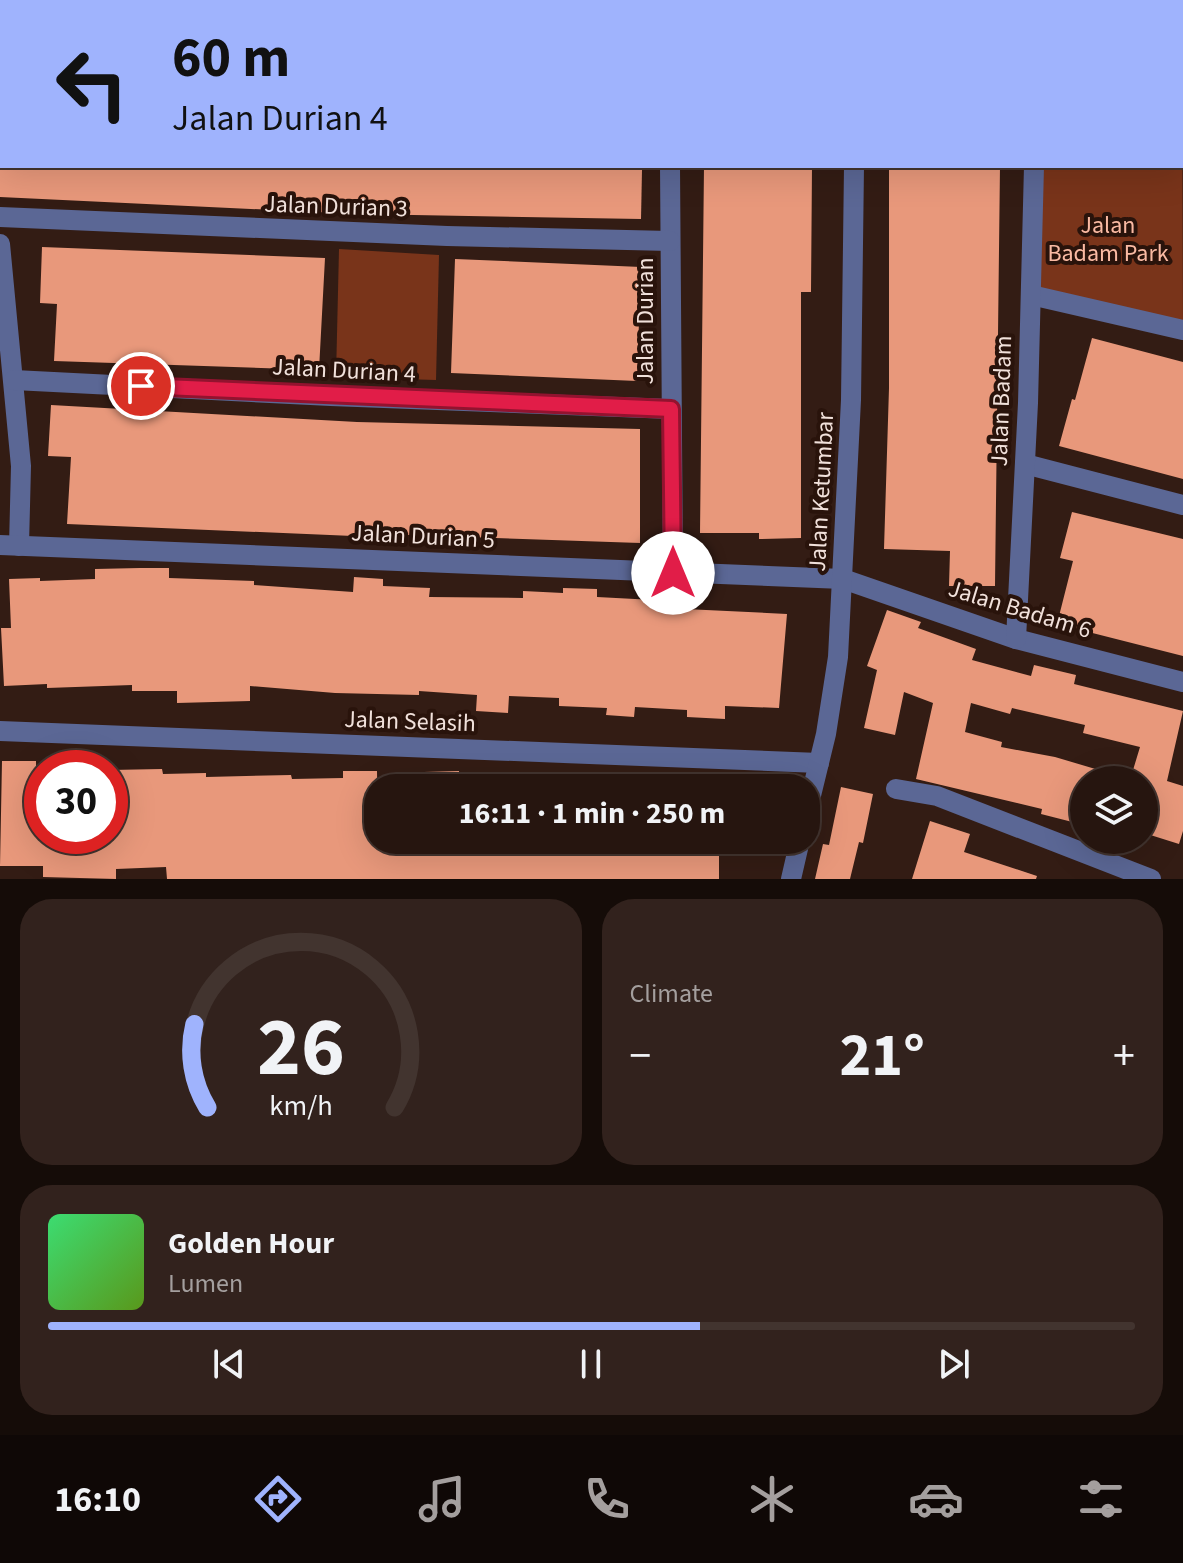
<!DOCTYPE html>
<meta charset="utf-8">
<style>
:root{--surface:#26150f;--page:#32221d;--text:#f1f3f6;--muted:#a49f9e;--line:#42342f;--accent:#9fb3fd}
body{margin:0;font-family:"Source Sans 3",sans-serif;background:var(--page);color:var(--text);height:100vh;display:flex;flex-direction:column;font-size:30px;white-space:nowrap}
*{box-sizing:border-box;margin:0}
p{font-size:26px;color:var(--muted)}
.icon{flex:none;width:44px;height:44px;fill:none;stroke:currentColor;stroke-width:2;stroke-linecap:round;stroke-linejoin:round}
.map{position:relative;height:879px;overflow:hidden}
.side{display:flex;flex-direction:column;gap:20px;padding:20px;background:#150c08;flex:1}
.side>*{flex:none}
.guide{position:absolute;left:0px;top:0px;width:1184px;height:168px;box-shadow:0 8px 32px #0002,0 0 0 2px var(--line);background:#9fb3fd;color:#111;overflow:hidden}
.controls{position:absolute;left:1070px;top:766px;display:grid;gap:16px}
.controls a{display:grid;place-items:center;width:88px;height:88px;border-radius:50%;background:var(--surface);box-shadow:0 8px 32px #0002,0 0 0 2px var(--line);font-size:40px}
.speed{position:absolute;left:24px;top:750px;display:flex;gap:16px;font-size:40px;font-weight:700;text-align:center}
.speed>*{display:grid;place-content:center;width:104px;height:104px;border-radius:50%;background:var(--surface);box-shadow:0 8px 32px #0002,0 0 0 2px var(--line);line-height:1}
.speed .limit{border:12px solid #d22;background:#fff;color:#111}
.pin{position:absolute;display:grid;place-items:center;width:68px;height:68px;color:#fff;margin:-34px;border:4px solid #fff;border-radius:50%;box-shadow:0 2px 8px #0007}
.me{position:absolute;width:88px;margin:-44px;rotate:0deg;stroke-linejoin:round;filter:drop-shadow(0 0 6px #0008)}
.turn{display:flex;align-items:center;gap:28px;height:168px;padding:0 40px;font-size:36px}
.turn .icon{width:104px;height:104px;stroke-width:2.5}
.turn b{display:block;font-size:56px;line-height:68px}
.big{font-size:60px;font-weight:700;line-height:1.1}
.side .widget{flex:1;display:flex;flex-direction:column;justify-content:center;gap:12px;min-width:0;padding:0 28px;border-radius:32px;background:var(--page)}
.side .dial{align-items:center;gap:0}
.dial svg{height:208px;overflow:visible;fill:none;stroke:var(--line);stroke-width:7;stroke-linecap:round;text-anchor:middle}
.dial text{fill:var(--text);stroke:none}
.song{display:flex;align-items:center;gap:24px}
.cover{width:96px;height:96px;border-radius:12px;background:linear-gradient(135deg,hsl(140 70% 55%),hsl(90 70% 35%))}
.played{height:8px;border-radius:4px;background:linear-gradient(90deg,var(--accent) 60%,var(--line) 60%)}
.keys{display:flex;justify-content:space-around;direction:ltr}
.heat{display:flex;justify-content:space-between;align-items:center;font-size:44px;direction:ltr}
.side .tiles{flex:1;display:grid;gap:20px;grid-template-columns:1fr 1fr}
.widget:last-child{grid-column:span 2}
.trip{position:absolute;left:364px;top:774px;width:456px;height:80px;border-radius:32px;background:var(--surface);box-shadow:0 8px 32px #0002,0 0 0 2px var(--line);font-weight:700;line-height:80px;text-align:center}
.menu{display:flex;height:128px;justify-content:space-around;align-items:center;background:#0f0806;color:var(--muted)}
.menu .icon{width:56px;height:56px}
.menu .selected{color:var(--accent)}
.menu b{font-size:36px;color:var(--text)}
.map>svg:first-child{display:block}
</style>
<div class="map">
<svg width="1183" height="879" viewBox="0 0 1183 879">
<rect width="100%" height="100%" fill="#331c14"/>
<!-- green -->
<g fill="#79341a">
<path d="M1182,32L1183,330L1031,295L1034,166H1182Z"/>
<path d="M339,249L439,255L436,380L336,377Z"/>
</g>
<!-- building -->
<g fill="#e8987b">
<path d="M0,166H480L642,170L641,219L358,214L0,197Z"/>
<path d="M704,166H812L811,292H801V538L759,539V533H700Z"/>
<path d="M889,166H1000L995,586H949L950,551L884,549L889,388Z"/>
<path d="M42,247L325,258L319,370L54,361L57,304L40,303Z"/>
<path d="M455,259L641,267V275L650,276L647,322L639,321L637,381L451,373Z"/>
<path d="M1092,338L1183,362V479L1059,446L1072,399L1075,400Z"/>
<path d="M51,405L357,422L640,429V543L353,533V536L67,524L71,457L48,456Z"/>
<path d="M1072,512L1183,539V656L1057,624L1073,561L1060,558Z"/>
<path d="M140,568H169V578L254,581V585L353,592L354,577L383,579V586L430,588L429,597L523,598V591L563,593V588L597,589V597L654,600V596L685,598V609L787,614L779,708L725,706V719L687,717V710L635,707L634,717L606,715L607,708L559,706V698L509,696L508,713L476,711L477,695L419,691V695L335,693L250,686V701L177,703V691H132V685L47,688V684L4,686L1,628H11L9,579L40,578V581L95,579V569Z"/>
<path d="M887,610L921,622L918,628L976,649L972,660L1031,676L1034,665L1076,675L1074,684L1183,711L1167,781L1183,786V831L1179,844L1144,833V780H1130L1140,747L1083,733L1085,725L1012,708L1010,714L971,703L965,732L1002,742L1001,747L1055,757L1119,776L1118,780H1084V825L1041,814L1042,809L916,779L933,703L904,692L895,735L864,728L877,670L867,666Z"/>
<path d="M2,761H36L37,836H110V770L162,769L163,774L206,773V777L291,775L292,779L343,778V771H377L378,840H419V843H471V840H594V848H642V844L674,843V848L719,847V879H167L166,867L116,869V879L43,877V866H0Z"/>
<path d="M459,771V788H424V772Z"/>
<path d="M841,787L873,794L863,843L859,842L850,879H815L823,844L829,845Z"/>
<path d="M930,821L970,834L964,852L1037,876L1036,879H912Z"/>
</g>
<g fill="none" stroke-linecap="round" stroke-linejoin="round">
<!-- minor -->
<g stroke="#5b6795" stroke-width="20">
<path d="M665,0L666,2"/>
<path d="M847,0V2"/>
<path d="M1026,0L1027,2"/>
<path d="M1092,0L1102,2"/>
<path d="M1182,17H1183"/>
<path d="M0,58H2"/>
<path d="M670,166L673,573"/>
<path d="M0,217L447,236L670,241"/>
<path d="M0,244L21,466L19,546"/>
<path d="M1031,295L1183,330"/>
<path d="M14,380L331,396L671,409"/>
<path d="M1025,464L1183,505"/>
<path d="M0,545L843,579L1016,639L1183,682"/>
<path d="M1016,639L1028,403L1034,166"/>
<path d="M0,731L819,763"/>
<path d="M896,789L937,796L1151,879"/>
<path d="M806,816L826,734L838,657L851,400L854,166"/>
<path d="M791,879L800,840"/>
</g>
</g>
<g fill="none" stroke-linecap="round" stroke-linejoin="round">
<!-- route casing -->
<g stroke="#92132f" stroke-width="20">
<path id="route" d="M141,386L671,409L673,573"/>
</g>
<!-- route -->
<use href="#route" stroke="#e11d48" stroke-width="14"/>
</g>
<g text-anchor="middle" stroke-width="8" stroke-linejoin="round" paint-order="stroke">
<!-- street labels -->
<g font-size="24" fill="#f1e1db" stroke="#29130b">
<text transform="translate(336 206) rotate(2)" y="8">Jalan Durian 3</text>
<text transform="translate(645 321) rotate(-90)" y="8">Jalan Durian</text>
<text transform="translate(344 370) rotate(3)" y="8">Jalan Durian 4</text>
<text transform="translate(1001 401) rotate(-88)" y="8">Jalan Badam</text>
<text transform="translate(821 492) rotate(-87)" y="8">Jalan Ketumbar</text>
<text transform="translate(423 536) rotate(3)" y="8">Jalan Durian 5</text>
<text transform="translate(1020 609) rotate(17)" y="8">Jalan Badam 6</text>
<text transform="translate(410 721) rotate(2)" y="8">Jalan Selasih</text>
</g>
<!-- park labels -->
<g font-size="24" fill="#fabaa3" stroke="#29130b">
<text x="1108" y="233">Jalan<tspan x="1108" dy="28">Badam Park</tspan></text>
</g>
</g>
</svg>
<div class="controls">
<a><svg class="icon" aria-label="layers" viewBox="0 0 24 24"><path d="M12 4l9 5-9 5-9-5zM3 14l9 5 9-5"/></svg></a>
</div>
<div class="speed"><div class="limit">30</div></div>
<div class="pin" style="left:141px;top:386px;background:#d93025"><svg class="icon" aria-label="arrive" viewBox="0 0 24 24"><path d="M6 21V4h12l-3 4 3 4H6"/></svg></div>
<svg class="me" style="left:673px;top:573px" viewBox="-20 -20 40 40"><circle r="19" fill="#fff"/><path d="M0-13L10 11 0 6-10 11z" fill="#e11d48"/></svg>
<div class="trip">16:11 · 1 min · 250 m</div>
<div class="guide">
<div class="turn"><svg class="icon" aria-label="left" viewBox="0 0 24 24"><path d="M17 20v-9H6M10 6l-5 5 5 5"/></svg><div><b>60 m</b>Jalan Durian 4</div></div>
</div>
</div>
<section class="side">
<div class="tiles">
<div class="widget dial"><svg viewBox="0 0 100 80">
<path d="M14 69A42 42 0 1 1 86 69"/>
<path d="M14 69A42 42 0 0 1 9 37" stroke="#9fb3fd"/>
<text x="50" y="56" font-size="32" font-weight="700">26</text>
<text x="50" y="72" font-size="11">km/h</text>
</svg></div>
<div class="widget"><p>Climate</p>
<div class="heat"><a>−</a><b class="big">21°</b><a>+</a></div>
</div>
<div class="widget">
<div class="song"><i class="cover"></i><div><b>Golden Hour</b><p>Lumen</p></div></div>
<div class="played"></div>
<div class="keys"><svg class="icon" aria-label="previous" viewBox="0 0 24 24"><path d="M18 5L8 12l10 7zM5 5v14"/></svg><svg class="icon" aria-label="pause" viewBox="0 0 24 24"><path d="M8 5v14M16 5v14"/></svg><svg class="icon" aria-label="next" viewBox="0 0 24 24"><path d="M6 5l10 7-10 7zM19 5v14"/></svg></div>
</div>
</div>
</section>
<nav class="menu">
<b>16:10</b>
<svg class="icon selected" aria-label="directions" viewBox="0 0 24 24"><path d="M12 3l9 9-9 9-9-9zM9 14v-3h6M13 9l2 2-2 2"/></svg>
<svg class="icon" aria-label="music" viewBox="0 0 24 24"><path d="M9 18V5l10-2v13"/><circle cx="6" cy="18" r="3"/><circle cx="16" cy="16" r="3"/></svg>
<svg class="icon" aria-label="phone" viewBox="0 0 24 24"><path d="M5 4h4l2 5-3 2q2 4 5 5l2-3 5 2v4C11 20 4 13 5 4z"/></svg>
<svg class="icon" aria-label="climate" viewBox="0 0 24 24"><path d="M12 3v18M4 7l16 10M4 17L20 7"/></svg>
<svg class="icon" aria-label="car" viewBox="0 0 24 24"><path d="M5 17H2v-5l4-1 3-4h7l3 4 3 1v5h-3M9 17h6M6 11h13"/><circle cx="7" cy="17" r="2"/><circle cx="17" cy="17" r="2"/></svg>
<svg class="icon" aria-label="filters" viewBox="0 0 24 24"><path d="M4 7h16M4 17h16"/><circle cx="9" cy="7" r="2"/><circle cx="15" cy="17" r="2"/></svg>
</nav>
